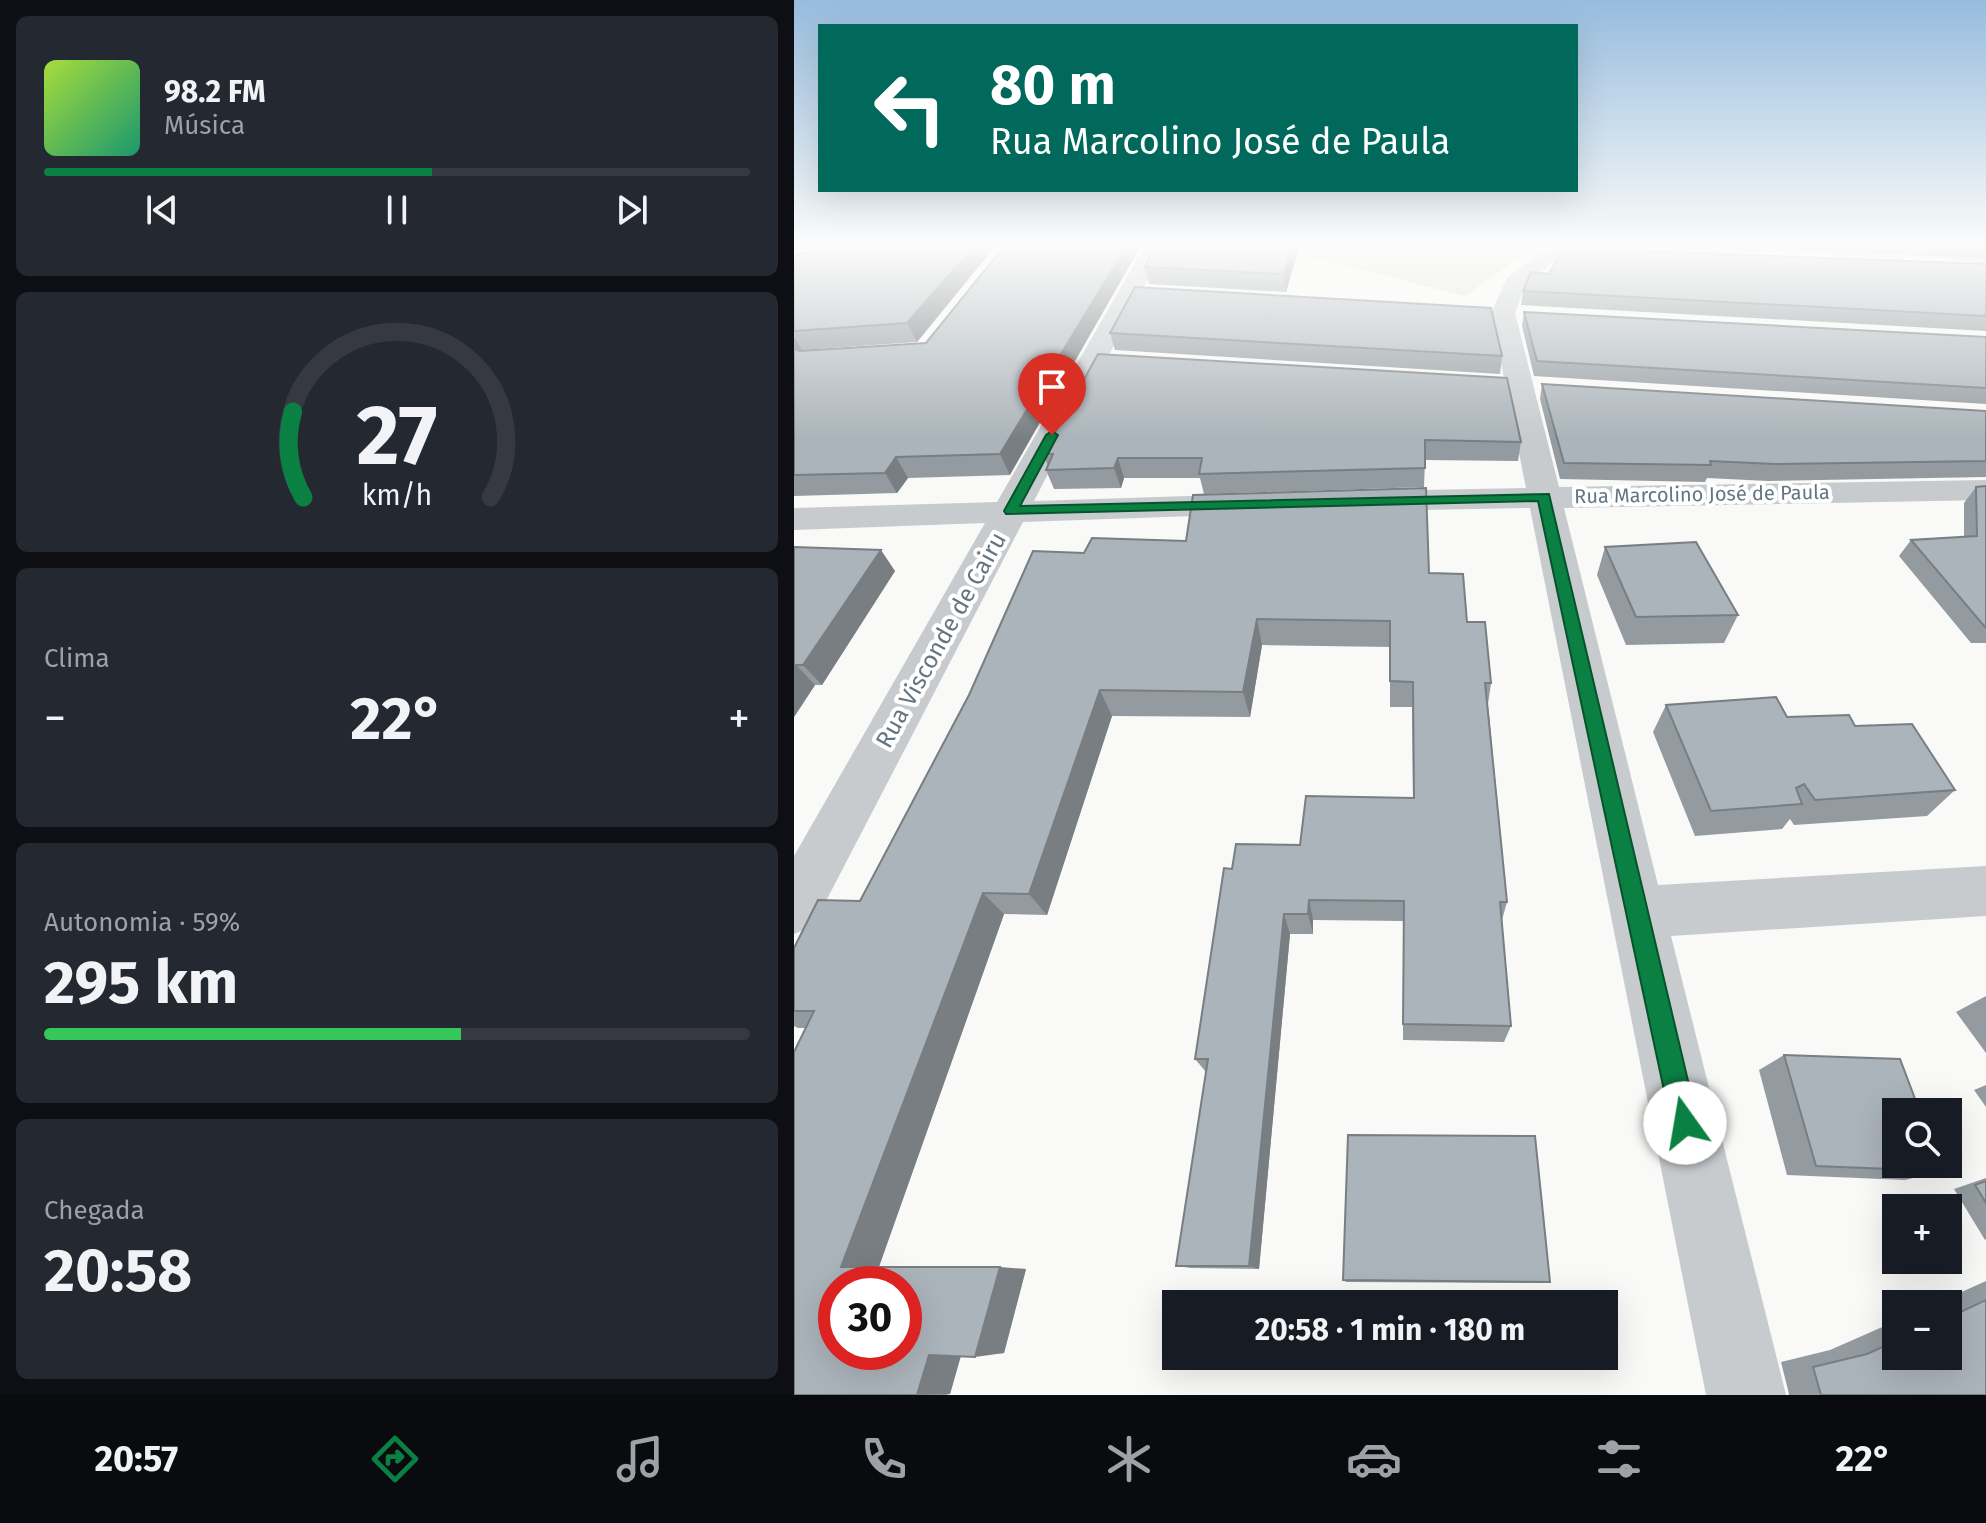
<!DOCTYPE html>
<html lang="pt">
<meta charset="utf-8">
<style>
:root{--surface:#171b24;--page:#242831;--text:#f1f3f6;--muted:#9ea1a6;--line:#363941;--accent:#0b8043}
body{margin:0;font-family:"Fira Sans",sans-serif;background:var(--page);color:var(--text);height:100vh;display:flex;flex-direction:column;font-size:30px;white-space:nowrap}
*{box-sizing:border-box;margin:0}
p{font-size:26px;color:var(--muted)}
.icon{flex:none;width:44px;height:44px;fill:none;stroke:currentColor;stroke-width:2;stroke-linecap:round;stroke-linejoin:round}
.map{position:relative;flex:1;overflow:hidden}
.details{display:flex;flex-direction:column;gap:16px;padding:16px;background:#0d0f14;width:794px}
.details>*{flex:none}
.banner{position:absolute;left:24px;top:24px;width:760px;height:168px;border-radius:0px;box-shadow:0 8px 32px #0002;background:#00695c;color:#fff;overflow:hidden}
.tools{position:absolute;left:1088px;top:1098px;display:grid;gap:16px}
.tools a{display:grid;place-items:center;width:80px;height:80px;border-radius:0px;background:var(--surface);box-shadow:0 8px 32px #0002;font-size:40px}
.speed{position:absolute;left:24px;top:1266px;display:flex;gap:16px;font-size:40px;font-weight:700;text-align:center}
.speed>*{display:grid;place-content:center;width:104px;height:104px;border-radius:50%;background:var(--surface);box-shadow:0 8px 32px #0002;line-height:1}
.speed .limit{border:12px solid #d22;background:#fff;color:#111}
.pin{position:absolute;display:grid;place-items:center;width:68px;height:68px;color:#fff;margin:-82px -34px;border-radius:50% 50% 50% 0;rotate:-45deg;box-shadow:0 0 8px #0007}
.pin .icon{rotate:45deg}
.me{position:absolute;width:88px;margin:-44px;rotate:347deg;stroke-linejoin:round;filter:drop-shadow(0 0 6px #0008)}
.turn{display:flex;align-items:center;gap:28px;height:168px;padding:0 40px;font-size:36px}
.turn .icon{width:104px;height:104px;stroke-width:2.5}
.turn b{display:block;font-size:56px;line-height:68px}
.big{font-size:60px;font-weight:700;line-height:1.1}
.details .widget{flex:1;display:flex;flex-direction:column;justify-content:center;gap:12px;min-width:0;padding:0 28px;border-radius:12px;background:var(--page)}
.details .dial{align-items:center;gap:0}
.dial svg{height:208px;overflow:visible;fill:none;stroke:var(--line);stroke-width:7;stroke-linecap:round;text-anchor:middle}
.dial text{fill:var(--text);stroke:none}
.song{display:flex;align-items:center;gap:24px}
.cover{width:96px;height:96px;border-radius:12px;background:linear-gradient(135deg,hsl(80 70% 55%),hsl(160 70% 35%))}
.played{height:8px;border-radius:4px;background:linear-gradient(90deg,var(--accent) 55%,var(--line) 55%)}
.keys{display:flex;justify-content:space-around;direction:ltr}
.heat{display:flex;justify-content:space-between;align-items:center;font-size:44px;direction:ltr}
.charge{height:12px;border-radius:6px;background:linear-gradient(90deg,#34c759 59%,var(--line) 0)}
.trip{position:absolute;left:368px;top:1290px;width:456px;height:80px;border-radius:0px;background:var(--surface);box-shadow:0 8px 32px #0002;font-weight:700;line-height:80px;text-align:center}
.tab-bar{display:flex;height:128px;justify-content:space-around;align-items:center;background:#090b0e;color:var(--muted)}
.tab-bar .icon{width:56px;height:56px}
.tab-bar .current{color:var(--accent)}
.tab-bar b{font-size:36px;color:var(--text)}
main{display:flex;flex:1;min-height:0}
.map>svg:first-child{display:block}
</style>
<main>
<section class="details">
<div class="widget">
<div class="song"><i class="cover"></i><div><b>98.2 FM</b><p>Música</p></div></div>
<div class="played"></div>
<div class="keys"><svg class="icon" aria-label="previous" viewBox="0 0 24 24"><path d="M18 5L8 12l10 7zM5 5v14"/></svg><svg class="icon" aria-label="pause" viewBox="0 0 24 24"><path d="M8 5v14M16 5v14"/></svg><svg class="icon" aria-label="next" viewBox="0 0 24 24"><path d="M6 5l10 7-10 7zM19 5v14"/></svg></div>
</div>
<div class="widget dial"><svg viewBox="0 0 100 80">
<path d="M14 69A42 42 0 1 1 86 69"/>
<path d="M14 69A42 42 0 0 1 10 36" stroke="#0b8043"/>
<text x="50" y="56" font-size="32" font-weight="700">27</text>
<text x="50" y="72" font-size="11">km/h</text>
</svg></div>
<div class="widget"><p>Clima</p>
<div class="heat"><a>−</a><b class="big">22°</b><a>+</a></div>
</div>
<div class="widget"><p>Autonomia · 59%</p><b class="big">295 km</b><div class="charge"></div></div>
<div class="widget"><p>Chegada</p><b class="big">20:58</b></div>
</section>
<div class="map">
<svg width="1192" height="1395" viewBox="0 0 1192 1395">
<rect width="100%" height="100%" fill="#f9f9f7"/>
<!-- green -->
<g fill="#dbe2d8">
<path d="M511,244H744L671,296L496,252Z"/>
<path d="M1068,244L1140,259L798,245L799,244Z"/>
</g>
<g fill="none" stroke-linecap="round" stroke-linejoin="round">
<!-- minor -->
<g fill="#c7cbce" fill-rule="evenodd">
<path d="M352,244H372L240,501L457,494L469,497L474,504L469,511L457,514L229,522L19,926L0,934V856L191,523L0,530V508L203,502Z"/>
<path d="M757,244H780L731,286L721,313L765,487L1192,480V500L770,508L864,885L1192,866V916L877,936L992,1395H912L736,508L574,511L562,508L557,501L562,494L574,491L732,488L697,313L713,278Z"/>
<path d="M1082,244H1138L1192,252V264L1092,250Z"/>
</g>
</g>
<!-- wall -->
<g fill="#939ba0">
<path d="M203,244L123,342L8,350L132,343L212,244L216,475L114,478L103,493L0,496V255Z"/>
<path d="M506,244L492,292L355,284L351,267Z"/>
<path d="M843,244H1192V258Z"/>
<path d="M1192,264V331L727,305L729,291L755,274Z"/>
<path d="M730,312L1192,337V404L740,376L728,326Z"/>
<path d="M316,333L708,356L706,374L321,350Z"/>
<path d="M304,354L727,442L724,461L631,460L630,487L410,494L406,478H330L327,488L260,489L252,470L254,466L249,454Z"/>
<path d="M748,384L1192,411V477L974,481L913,478L911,482L766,479L746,399Z"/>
<path d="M1192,486V643H1177L1105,556L1117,540L1170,537V503L1182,487Z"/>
<path d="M0,547L101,571L28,685H21L0,717Z"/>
<path d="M811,547L944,615L930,643L832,645L803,575Z"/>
<path d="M635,573L673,622L697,683L694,704L713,902L708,920L717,1026L710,1042L609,1040V921L519,920V934H496L465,1269L397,1268L382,1266L412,1072L401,1059L438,869L506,845L619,798L618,707H596V647L468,645L456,717L318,716L253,915L210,914L85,1267L232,1269L210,1353L167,1356L156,1394L152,1395H0L12,1028H4L0,1026V948L66,901L175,695Z"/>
<path d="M872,705L1061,726L1161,790L1133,816L1000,825L996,819L988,829L901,836L859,732Z"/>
<path d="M1192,996V1053L1162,1012Z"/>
<path d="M990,1055L1148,1171L1111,1180L993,1175L965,1070Z"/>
<path d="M1192,1085V1107L1180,1090Z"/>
<path d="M1192,1178V1239L1191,1240L1160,1189Z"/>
<path d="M549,1280L756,1282L745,1283L552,1282Z"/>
<path d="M1192,1281V1395H994L995,1394L987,1362L1036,1350L1102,1321V1356H1154V1304H1141Z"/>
</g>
<!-- shaded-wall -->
<g fill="#787e82">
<path d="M10,244H63L14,252Z"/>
<path d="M182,244H203L123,342L113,323Z"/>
<path d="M334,244H348L216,475L206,454Z"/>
<path d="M499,244H506L492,292L490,274Z"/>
<path d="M0,337L8,350L0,357Z"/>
<path d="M102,457L114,478L103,493L91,473Z"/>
<path d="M324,458L330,478L327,488L320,468Z"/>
<path d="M87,550L101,571L28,685L9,665Z"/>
<path d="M463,619L468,645L456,717L449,692Z"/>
<path d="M2,665L21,685L0,717V667Z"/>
<path d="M306,690L318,716L253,915L235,894Z"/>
<path d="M189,893L210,914L84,1269L47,1267Z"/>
<path d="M515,900L519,920V934L514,914Z"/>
<path d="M490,914L496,934L465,1269L455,1266Z"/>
<path d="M206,1267L232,1269L210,1353L181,1357Z"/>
<path d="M168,1351L156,1394L123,1395L135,1355Z"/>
</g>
<!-- building -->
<g fill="#abb4ba" stroke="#787e82" stroke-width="2" fill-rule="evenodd">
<path d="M67,244H182L113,323L0,331V255Z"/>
<path d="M212,244H334L206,454L102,457L91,473L0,475V349L6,351L132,343Z"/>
<path d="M362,244H499L490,274L351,267Z"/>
<path d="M769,248L1192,264V316L729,291L737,272L755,274Z"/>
<path d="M341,287L697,308L708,356L316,333Z"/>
<path d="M730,312L1192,337V388L743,361Z"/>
<path d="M304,354L713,378L727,442L631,440V468L405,474L408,458H324L320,468L252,470L259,454H249Z"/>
<path d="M748,384L1192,411V461L981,464L916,461L917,465L770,463Z"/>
<path d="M1192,486V627H1191L1117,540L1183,536L1182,487Z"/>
<path d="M632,488L635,573L669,574L673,622H691L697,683H691L713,902H706L717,1026L609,1024L610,901L515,900L514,914H490L455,1266H382L414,1059H401L430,868L438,869L442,844L506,845L512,796L620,798L619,682L596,681V621L463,619L449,692L306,690L235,894L189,893L47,1267H206L181,1357L135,1355L123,1395H0V1052L20,1011H0V948L24,900L66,901L175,695L239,551L290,553L298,538L392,541L399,495ZM42,1284H110V1352H42Z"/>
<path d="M902,542L944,615L842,617L811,547Z"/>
<path d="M0,547L87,550L9,665H2L0,667Z"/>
<path d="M982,697L993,717L1055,715L1061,726L1118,724L1161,790L1021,800L1010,784L1002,788L1008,804L917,811L872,705Z"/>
<path d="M990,1055L1106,1059L1126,1112H1102V1164H1146L1148,1171L1022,1166Z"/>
<path d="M554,1135L741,1136L756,1282L549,1280Z"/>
<path d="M1192,1181V1203L1181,1185Z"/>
<path d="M1192,1300V1395H1027L1019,1367L1073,1354L1102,1341V1356H1154V1318Z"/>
</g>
<!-- sky -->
<linearGradient id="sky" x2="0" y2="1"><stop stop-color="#97bcdd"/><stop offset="0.56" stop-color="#fcfcfb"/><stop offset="1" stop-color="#fcfcfb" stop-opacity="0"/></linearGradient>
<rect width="1192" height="439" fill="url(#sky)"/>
<!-- route -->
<path fill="#0b8043" stroke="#07532c" stroke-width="2" d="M258,431L264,435L226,506L755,494L904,1123L900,1133L891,1137L881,1133L877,1123L744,501L212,514L210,511L252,435Z"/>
<g text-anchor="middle" stroke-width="8" stroke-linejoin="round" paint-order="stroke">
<!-- far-street labels -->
<g font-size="20" fill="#647683" stroke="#fff">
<text transform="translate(908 494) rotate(-1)" y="7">Rua Marcolino José de Paula</text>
</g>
<!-- street labels -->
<g font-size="24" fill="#647683" stroke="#fff">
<text transform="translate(147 640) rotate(-61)" y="8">Rua Visconde de Cairu</text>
</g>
</g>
</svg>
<div class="tools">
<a><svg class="icon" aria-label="search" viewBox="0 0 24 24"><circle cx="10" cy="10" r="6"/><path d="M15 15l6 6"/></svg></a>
<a>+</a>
<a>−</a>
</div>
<div class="speed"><div class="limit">30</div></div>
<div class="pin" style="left:258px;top:435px;background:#d93025"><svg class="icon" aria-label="arrive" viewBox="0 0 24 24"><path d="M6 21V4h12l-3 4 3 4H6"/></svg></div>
<svg class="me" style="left:891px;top:1123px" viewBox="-20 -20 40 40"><circle r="19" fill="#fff"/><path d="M0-13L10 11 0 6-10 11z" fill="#0b8043"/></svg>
<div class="trip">20:58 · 1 min · 180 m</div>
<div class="banner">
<div class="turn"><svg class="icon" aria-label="left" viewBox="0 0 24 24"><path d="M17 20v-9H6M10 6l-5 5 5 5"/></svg><div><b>80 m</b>Rua Marcolino José de Paula</div></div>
</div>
</div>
</main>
<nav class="tab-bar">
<b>20:57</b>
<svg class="icon current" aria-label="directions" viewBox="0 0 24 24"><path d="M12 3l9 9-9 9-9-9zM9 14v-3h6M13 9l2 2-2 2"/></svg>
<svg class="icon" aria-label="music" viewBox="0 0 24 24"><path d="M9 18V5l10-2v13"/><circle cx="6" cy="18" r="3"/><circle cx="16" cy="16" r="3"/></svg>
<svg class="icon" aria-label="phone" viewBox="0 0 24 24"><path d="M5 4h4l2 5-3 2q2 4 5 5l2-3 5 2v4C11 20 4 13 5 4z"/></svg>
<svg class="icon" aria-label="climate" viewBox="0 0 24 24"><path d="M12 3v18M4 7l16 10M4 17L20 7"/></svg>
<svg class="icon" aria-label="car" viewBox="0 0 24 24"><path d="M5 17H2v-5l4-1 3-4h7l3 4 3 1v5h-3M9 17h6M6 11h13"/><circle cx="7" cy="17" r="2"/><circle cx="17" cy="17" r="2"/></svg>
<svg class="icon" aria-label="filters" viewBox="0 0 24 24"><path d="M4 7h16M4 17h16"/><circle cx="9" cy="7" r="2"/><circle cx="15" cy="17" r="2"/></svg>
<b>22°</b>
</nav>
